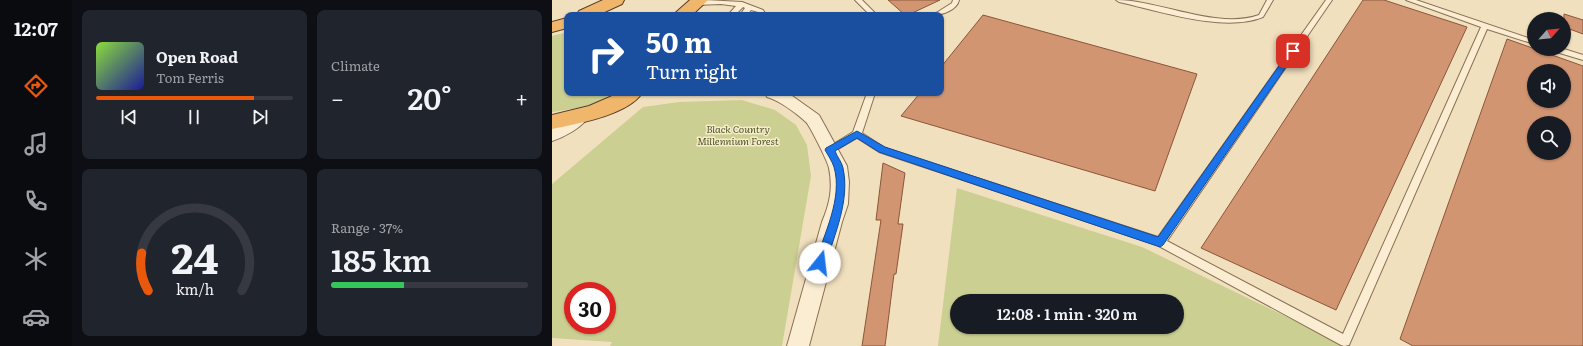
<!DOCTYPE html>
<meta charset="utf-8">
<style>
:root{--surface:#171b24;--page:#20242c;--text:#f1f3f6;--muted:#9ea1a6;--line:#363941;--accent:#ea580c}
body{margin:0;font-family:Literata,serif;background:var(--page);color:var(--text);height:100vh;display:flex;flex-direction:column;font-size:15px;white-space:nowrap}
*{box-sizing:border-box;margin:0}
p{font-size:13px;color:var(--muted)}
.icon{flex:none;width:22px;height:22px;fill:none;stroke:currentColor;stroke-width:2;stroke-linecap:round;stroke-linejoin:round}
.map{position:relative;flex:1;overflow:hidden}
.sheet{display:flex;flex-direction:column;gap:10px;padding:10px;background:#0d0f14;width:480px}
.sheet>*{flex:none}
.banner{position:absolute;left:12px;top:12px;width:380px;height:84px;border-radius:8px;box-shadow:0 1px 3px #0004;background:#1a4fa0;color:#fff;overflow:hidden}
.needle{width:26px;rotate:63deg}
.tools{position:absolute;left:975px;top:12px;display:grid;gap:8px}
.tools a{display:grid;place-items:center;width:44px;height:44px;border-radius:50%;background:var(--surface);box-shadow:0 1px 3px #0004;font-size:20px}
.speed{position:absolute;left:12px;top:282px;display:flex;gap:8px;font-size:20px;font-weight:700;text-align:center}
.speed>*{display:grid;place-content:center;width:52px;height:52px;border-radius:50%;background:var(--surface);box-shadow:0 1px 3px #0004;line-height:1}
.speed .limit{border:6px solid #d22;background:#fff;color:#111}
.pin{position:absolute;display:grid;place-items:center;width:34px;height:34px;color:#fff;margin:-17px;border-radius:8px;box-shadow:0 2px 6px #0006}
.me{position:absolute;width:44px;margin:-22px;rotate:16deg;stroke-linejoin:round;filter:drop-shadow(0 0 3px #0008)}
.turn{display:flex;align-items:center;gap:14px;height:84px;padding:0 16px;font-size:18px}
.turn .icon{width:52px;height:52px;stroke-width:2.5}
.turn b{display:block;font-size:28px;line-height:34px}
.big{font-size:30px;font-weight:600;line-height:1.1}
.sheet .card{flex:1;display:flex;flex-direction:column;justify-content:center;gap:6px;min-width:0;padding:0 14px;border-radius:8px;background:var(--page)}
.sheet .dial{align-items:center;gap:0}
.dial svg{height:104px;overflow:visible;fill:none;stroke:var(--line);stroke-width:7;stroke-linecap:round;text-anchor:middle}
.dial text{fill:var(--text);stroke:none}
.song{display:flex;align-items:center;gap:12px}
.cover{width:48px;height:48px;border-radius:6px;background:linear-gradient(135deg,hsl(90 70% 55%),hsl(240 70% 35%))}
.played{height:4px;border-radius:2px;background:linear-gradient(90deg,var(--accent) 80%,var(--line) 80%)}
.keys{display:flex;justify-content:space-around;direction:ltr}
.heat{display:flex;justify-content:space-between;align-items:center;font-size:22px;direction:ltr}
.charge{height:6px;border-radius:3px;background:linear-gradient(90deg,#34c759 37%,var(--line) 0)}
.sheet .tiles{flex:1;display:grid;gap:10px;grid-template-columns:repeat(2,1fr)}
.trip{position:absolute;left:398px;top:294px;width:234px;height:40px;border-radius:20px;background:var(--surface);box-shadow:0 1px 3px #0004;font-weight:600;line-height:40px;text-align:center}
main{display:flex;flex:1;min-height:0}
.dock{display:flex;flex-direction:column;width:72px;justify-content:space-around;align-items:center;background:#090b0e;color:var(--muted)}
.dock .icon{width:28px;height:28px}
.dock .on{color:var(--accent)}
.dock b{font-size:18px;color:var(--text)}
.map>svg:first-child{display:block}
</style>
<main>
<nav class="dock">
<b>12:07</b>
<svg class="icon on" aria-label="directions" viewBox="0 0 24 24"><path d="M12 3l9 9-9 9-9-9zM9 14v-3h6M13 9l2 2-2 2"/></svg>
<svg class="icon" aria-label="music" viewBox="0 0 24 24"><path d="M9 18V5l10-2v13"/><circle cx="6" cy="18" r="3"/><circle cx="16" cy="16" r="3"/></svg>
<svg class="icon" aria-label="phone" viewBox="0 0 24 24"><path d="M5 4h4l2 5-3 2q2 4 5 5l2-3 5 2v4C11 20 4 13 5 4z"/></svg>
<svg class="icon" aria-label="climate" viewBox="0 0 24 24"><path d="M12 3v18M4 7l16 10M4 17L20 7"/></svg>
<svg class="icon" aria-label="car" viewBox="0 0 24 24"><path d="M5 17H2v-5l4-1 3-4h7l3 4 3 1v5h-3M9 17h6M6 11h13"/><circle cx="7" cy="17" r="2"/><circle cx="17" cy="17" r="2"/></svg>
</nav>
<section class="sheet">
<div class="tiles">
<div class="card">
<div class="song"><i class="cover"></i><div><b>Open Road</b><p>Tom Ferris</p></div></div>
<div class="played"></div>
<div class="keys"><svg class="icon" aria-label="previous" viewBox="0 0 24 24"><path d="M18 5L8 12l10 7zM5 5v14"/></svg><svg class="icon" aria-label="pause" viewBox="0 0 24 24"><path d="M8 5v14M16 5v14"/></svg><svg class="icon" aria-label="next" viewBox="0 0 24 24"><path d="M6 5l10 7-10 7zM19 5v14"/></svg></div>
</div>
<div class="card"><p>Climate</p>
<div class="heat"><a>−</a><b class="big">20°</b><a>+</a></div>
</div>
<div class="card dial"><svg viewBox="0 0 100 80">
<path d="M14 69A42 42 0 1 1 86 69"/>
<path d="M14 69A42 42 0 0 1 9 40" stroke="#ea580c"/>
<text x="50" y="56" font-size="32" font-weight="700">24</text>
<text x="50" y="72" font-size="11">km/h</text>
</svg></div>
<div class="card"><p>Range · 37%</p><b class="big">185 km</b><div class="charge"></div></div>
</div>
</section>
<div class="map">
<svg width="1031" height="346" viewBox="0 0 1031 346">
<rect width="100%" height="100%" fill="#f1e0be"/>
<!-- green -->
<g fill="#cbcf91" fill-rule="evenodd">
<path d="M15,32V93H63L33,107L0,112V36Z"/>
<path d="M190,100L223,110L244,125L255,145L259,176L230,346H58L60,342L0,338V184L91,107L127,102ZM21,291H55V325H21Z"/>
<path d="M405,188L590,247L795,346H386ZM405,301H625V327H405Z"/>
</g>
<!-- building -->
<g fill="#d29571" stroke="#8b563a" fill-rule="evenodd">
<path d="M336,0H388L356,15H353Z"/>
<path d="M811,0H832L915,27L784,310L649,248Z"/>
<path d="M1012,14L1031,20V34L1012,27Z"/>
<path d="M431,15L645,74L603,191L349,116L368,93H389V67Z"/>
<path d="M955,39L1031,66V346H861L848,339ZM982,71H1012V101H982ZM982,123H1012V153H982Z"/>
<path d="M331,163L353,173L346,224H351L344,274H342L333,346H310L329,220H324Z"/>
</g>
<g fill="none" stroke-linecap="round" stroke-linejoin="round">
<!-- service casing -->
<g stroke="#8a6f55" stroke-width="2">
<g id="service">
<path d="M153,0L190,2L211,10L214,15H208L206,12L199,10L195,15H188L193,8L191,7L183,15H176L184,6L169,4L144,5L141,3L144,1Z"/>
<path d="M303,0H310L325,15H318Z"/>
<path d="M401,0H407C405,10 390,15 381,15L400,3Z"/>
<path d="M564,0C607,0 665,30 707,15L715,0H721L711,17C672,33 608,11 567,2Z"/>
<path d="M774,0H780L615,241L791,334L929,27L854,0H864L982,40V44L935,29L797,345L792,346L789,345L605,245L327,152L305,138L281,152H275L274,150L275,148L301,132L315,93H323L310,133L333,148L606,237Z"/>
<path d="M1000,49H1012L1031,55V60L1001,51Z"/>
</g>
</g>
<!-- minor casing -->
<g stroke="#8a6f55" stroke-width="2">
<path id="minor" d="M213,93H236L267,115L295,166L297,182L296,204L290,222L257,346H235L270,222C278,203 281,188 277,168C276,162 258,126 254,122C244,113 228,101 215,97Z"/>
</g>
<!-- tertiary casing -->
<g stroke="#8a6f55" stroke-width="2">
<path id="tertiary" d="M27,109L34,111L37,116C31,127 12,137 0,141V123L20,111Z"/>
</g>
<!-- trunk casing -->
<g stroke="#573d2a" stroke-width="2">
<g id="trunk">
<path d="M51,0H72L70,4L46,15H24L27,11Z"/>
<path d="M138,0H156L140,15H121Z"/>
<path d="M15,18V28L0,32V22Z"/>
<path d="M67,93H90C76,115 24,124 0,129V115L37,106Z"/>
</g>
</g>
<!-- service -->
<use href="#service" fill="#fbedd2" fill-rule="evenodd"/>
<!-- minor -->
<use href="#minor" fill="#fbedd2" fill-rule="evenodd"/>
<!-- tertiary -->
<use href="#tertiary" fill="#fbedd2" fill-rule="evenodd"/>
<!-- trunk -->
<use href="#trunk" fill="#f0b76c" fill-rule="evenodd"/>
</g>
<!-- route -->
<path fill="#1a73e8" stroke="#114b97" d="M739,49H741L745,51L611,245L608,247L327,152L305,138L283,151C285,157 290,162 291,168C298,200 283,233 274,263L272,266L268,268L265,266L263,263C272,234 291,198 282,167C280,161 276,155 273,150L274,148L305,131L333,147L606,237Z"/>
<g text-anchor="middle" stroke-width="3" stroke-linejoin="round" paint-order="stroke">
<!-- park labels -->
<g font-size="10" font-style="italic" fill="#4b5720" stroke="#f8eace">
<text x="186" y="133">Black Country<tspan x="186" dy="12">Millennium Forest</tspan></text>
</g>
</g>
</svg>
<div class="tools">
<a><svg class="needle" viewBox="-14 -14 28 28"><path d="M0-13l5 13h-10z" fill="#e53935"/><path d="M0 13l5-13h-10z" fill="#9ea1a6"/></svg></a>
<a><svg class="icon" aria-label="sound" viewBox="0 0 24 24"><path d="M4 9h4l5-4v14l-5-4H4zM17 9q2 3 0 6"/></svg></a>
<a><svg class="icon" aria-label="search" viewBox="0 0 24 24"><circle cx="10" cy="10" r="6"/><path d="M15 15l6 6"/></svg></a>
</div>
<div class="speed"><div class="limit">30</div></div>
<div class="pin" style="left:741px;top:51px;background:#d93025"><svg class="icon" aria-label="arrive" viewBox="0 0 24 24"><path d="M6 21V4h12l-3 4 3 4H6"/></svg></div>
<svg class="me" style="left:268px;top:263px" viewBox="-20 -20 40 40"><circle r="19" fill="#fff"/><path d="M0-13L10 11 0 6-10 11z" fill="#1a73e8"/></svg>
<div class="trip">12:08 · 1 min · 320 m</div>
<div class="banner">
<div class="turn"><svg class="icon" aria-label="right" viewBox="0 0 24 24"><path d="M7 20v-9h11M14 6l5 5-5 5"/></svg><div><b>50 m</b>Turn right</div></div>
</div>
</div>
</main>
